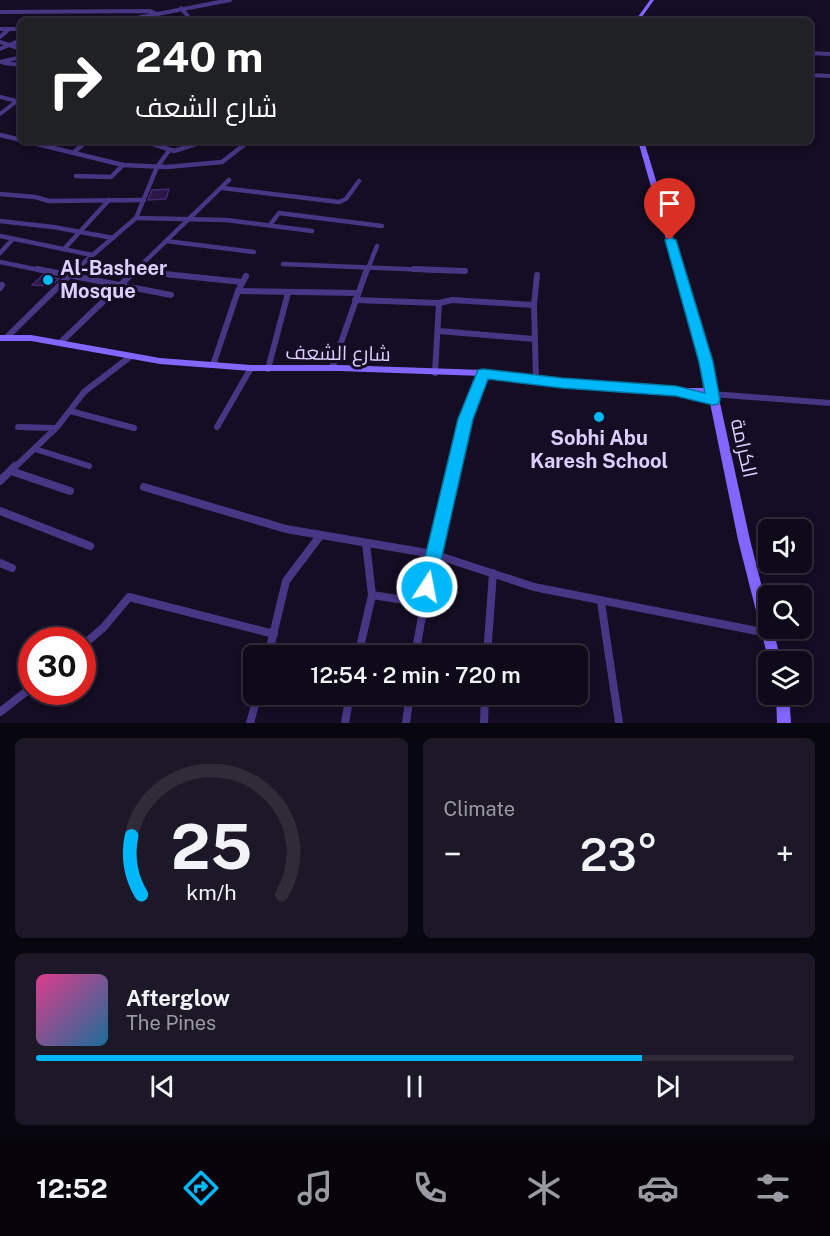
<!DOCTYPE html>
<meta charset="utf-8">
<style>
:root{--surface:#0f0a1a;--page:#1d1827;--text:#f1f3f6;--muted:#9b9aa2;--line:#2f2b39;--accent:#00b7fa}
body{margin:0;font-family:"Public Sans",Cairo,sans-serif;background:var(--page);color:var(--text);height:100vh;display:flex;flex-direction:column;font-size:22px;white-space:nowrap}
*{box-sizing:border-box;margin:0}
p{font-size:20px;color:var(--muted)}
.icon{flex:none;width:33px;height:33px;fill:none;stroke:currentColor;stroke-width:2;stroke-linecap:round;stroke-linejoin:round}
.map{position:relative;height:723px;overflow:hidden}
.side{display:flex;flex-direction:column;gap:15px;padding:15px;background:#08060e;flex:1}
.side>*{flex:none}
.banner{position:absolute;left:18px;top:18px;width:795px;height:126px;border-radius:9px;box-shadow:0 3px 9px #0003,0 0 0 2px var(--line);background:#202124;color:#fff;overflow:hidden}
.buttons{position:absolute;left:758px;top:519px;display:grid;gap:12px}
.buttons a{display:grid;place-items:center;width:54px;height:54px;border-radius:9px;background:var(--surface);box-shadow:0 3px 9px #0003,0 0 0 2px var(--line);font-size:30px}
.speed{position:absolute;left:18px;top:627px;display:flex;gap:12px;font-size:30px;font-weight:700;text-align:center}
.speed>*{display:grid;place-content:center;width:78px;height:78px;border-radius:50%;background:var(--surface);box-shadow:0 3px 9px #0003,0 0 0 2px var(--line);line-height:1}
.speed .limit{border:9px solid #d22;background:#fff;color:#111}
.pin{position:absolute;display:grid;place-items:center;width:51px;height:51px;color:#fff;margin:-62px -26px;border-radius:50% 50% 50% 0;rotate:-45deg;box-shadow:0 0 6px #0007}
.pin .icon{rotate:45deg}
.me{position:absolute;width:66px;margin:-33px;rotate:11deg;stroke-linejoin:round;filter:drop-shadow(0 0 4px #0008)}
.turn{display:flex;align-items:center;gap:21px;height:126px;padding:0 18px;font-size:27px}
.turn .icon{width:78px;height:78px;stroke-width:2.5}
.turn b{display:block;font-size:42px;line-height:51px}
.big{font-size:45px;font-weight:600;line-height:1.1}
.side .tile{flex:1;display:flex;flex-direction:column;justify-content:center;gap:9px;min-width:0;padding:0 21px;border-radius:9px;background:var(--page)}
.side .dial{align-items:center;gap:0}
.dial svg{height:156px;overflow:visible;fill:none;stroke:var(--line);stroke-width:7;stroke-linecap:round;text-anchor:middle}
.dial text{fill:var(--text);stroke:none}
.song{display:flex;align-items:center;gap:18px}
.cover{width:72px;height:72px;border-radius:9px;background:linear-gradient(135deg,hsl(330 70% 55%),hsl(200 70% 35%))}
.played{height:6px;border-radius:3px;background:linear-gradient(90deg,var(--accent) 80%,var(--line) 80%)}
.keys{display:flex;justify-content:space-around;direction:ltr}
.heat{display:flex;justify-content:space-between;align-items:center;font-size:33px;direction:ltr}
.side .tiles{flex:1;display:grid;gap:15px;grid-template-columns:1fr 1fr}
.tile:last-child{grid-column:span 2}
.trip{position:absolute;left:243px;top:645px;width:345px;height:60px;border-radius:9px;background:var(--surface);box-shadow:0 3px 9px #0003,0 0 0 2px var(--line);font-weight:600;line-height:60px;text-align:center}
.dock{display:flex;height:96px;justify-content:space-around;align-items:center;background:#06040a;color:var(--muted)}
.dock .icon{width:42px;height:42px}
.dock .active{color:var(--accent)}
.dock b{font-size:27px;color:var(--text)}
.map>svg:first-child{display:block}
</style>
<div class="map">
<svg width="830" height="723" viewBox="0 0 830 723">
<rect width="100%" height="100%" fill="#140d23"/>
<!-- building -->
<g fill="#291845" stroke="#442971" stroke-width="1.5">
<path d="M169,189L166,199L148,200L152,190Z"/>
<path d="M43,275L59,279L51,286L32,285Z"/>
</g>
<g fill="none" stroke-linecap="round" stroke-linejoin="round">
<!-- street-far3 -->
<g stroke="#463684" stroke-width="4">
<path d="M181,8L192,21"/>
<path d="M0,12L150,11L155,13"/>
<path d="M121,21L230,0"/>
<path d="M179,21L190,19"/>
<path d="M0,29H21"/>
<path d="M0,37L9,29"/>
<path d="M0,42L21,49"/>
<path d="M0,49L21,40"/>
<path d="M810,53L830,54"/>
<path d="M0,62L21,57"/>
<path d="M4,63L21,65"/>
<path d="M810,75L830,76"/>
<path d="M0,97L21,102"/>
<path d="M0,114L17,101"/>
</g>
<!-- street-far2 -->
<g stroke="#463684" stroke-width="4.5">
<path d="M0,135L21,140"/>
<path d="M25,141L123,165L167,167L222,162L249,141"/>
<path d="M144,141L174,151L205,141"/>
<path d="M74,152L87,141"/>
<path d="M76,176L111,177L123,165"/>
<path d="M222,188L339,202L346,199L359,181"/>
<path d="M0,194L35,197L49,201L144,200"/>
<path d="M136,218L226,220L312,231"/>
<path d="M0,221L53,227L113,238"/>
<path d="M270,225L279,213L382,226"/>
<path d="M0,236L92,255"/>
<path d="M166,241L254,252"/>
<path d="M64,249L109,200"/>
<path d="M0,253L13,239"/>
<path d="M0,262L44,271"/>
<path d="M283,264L453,271"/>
<path d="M74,271L136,218L157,167L168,152"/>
<path d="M135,271L229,180"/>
<path d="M367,271L377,246"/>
</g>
<!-- street-far1 -->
<g stroke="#463684" stroke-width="6">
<path d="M37,269L171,295"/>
<path d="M414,269L465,271"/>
<path d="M136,271L242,282"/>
<path d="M0,288L2,285"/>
<path d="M238,291L357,293"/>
<path d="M355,300L439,303L452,300L534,305L537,275"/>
<path d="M534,305L536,380"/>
<path d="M439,331L534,339"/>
<path d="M6,338L76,269"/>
<path d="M61,342L137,269"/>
<path d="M213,365L238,291L246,276"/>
<path d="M332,368L367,269"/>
<path d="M268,369L288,293"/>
<path d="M435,373L439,303"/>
<path d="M712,394L830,403"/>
<path d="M70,411L134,428"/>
<path d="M18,427L55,428"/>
<path d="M217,427L251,368"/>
<path d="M35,449L89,466"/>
<path d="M14,468L58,426L84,392L131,356"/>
<path d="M453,468L483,373"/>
</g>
<!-- street -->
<g stroke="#463684" stroke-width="8">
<path d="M11,471L70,491"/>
<path d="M0,481L15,466"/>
<path d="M144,487L286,529L433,554L534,587L767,633"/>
<path d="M0,511L90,546"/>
<path d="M0,563L12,568"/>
<path d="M372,595L423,603"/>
<path d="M601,602L619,723"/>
<path d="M82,646L104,627L129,597L274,634"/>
<path d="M268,656L286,581L320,536"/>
<path d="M358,656L372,595L366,543"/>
<path d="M415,656L434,548L453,466"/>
<path d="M487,656L493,573"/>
<path d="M0,712L32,687"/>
<path d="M250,723L258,694"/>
<path d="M345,723L350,694"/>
<path d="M406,723L410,694"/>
<path d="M484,723L485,694"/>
</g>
<!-- secondary -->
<g fill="#8366ff" fill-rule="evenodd">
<path d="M650,0H654L639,21H635Z"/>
<path d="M638,141H644L711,362L750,540L768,611V628H773L781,662H769L738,540L710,403L677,394L563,386L483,376L339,371H251L160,364L31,341H0V335H31L160,358L251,365H339L483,370L563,380L677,388H707L701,362Z"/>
<path d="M776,694H789L791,723H777Z"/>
</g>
</g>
<!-- route -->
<path fill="#00b7fa" stroke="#0077a2" stroke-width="1.5" d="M670,237L676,240L713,362L720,400L718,404L713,405L676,396L562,388L488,379L473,419L435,587L433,592L427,594L420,592L418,587L458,419L478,370L483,369L562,378L676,386L705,393L699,362L665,240Z"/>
<!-- markers -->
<g fill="#00b7fa" stroke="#140d23" stroke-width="2">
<circle cx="48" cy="280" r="6"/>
<circle cx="599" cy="417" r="6"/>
</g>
<g text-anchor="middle" stroke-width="6" stroke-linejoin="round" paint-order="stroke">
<!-- poi labels -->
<g font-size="20" font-weight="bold" fill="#dccfff" stroke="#140d23" text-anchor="start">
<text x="60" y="275">Al-Basheer<tspan x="60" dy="23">Mosque</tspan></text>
<text x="599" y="445" text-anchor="middle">Sobhi Abu<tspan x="599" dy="23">Karesh School</tspan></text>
</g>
<!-- street labels -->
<g font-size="20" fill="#dccfff" stroke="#140d23">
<text transform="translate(338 353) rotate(1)" y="7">شارع الشعف</text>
<text transform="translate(744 448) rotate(77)" y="7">الكرامة</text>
</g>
</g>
</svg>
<div class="buttons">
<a><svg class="icon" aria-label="sound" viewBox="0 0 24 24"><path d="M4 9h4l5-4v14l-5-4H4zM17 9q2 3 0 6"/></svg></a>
<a><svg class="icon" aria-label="search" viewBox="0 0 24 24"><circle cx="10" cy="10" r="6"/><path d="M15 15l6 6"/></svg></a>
<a><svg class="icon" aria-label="layers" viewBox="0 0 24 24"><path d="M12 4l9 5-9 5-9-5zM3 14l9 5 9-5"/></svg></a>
</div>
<div class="speed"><div class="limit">30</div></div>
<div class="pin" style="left:670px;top:240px;background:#d93025"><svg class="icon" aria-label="arrive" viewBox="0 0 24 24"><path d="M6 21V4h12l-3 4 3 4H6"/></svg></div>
<svg class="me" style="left:427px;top:587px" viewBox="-20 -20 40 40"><circle r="17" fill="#00b7fa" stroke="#fff" stroke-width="3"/><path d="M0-11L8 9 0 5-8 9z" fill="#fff"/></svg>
<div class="trip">12:54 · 2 min · 720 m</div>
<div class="banner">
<div class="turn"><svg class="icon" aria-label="right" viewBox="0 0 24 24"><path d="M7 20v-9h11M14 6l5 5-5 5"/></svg><div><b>240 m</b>شارع الشعف</div></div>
</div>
</div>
<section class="side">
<div class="tiles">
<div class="tile dial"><svg viewBox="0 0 100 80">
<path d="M14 69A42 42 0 1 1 86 69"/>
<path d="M14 69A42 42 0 0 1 9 39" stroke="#00b7fa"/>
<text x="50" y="56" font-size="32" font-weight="700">25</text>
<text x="50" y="72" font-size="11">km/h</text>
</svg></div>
<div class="tile"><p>Climate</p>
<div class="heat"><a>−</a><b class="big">23°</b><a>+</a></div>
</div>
<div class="tile">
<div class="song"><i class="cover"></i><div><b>Afterglow</b><p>The Pines</p></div></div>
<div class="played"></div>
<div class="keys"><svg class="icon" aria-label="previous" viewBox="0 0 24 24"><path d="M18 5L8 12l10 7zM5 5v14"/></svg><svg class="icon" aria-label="pause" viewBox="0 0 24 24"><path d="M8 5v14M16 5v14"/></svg><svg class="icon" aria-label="next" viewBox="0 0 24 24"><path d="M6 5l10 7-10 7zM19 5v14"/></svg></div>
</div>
</div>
</section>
<nav class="dock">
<b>12:52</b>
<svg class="icon active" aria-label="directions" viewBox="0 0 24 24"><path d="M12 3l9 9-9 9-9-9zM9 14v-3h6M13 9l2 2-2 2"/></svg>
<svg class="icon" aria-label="music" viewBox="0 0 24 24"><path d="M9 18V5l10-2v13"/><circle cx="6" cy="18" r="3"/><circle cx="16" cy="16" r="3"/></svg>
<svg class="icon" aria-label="phone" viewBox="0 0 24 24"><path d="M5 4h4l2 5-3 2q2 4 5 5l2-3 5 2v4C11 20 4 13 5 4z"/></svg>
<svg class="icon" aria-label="climate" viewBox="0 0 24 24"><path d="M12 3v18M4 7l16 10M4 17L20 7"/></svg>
<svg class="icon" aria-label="car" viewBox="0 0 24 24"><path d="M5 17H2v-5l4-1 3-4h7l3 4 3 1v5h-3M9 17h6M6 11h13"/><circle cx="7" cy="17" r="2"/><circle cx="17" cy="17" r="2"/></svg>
<svg class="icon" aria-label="filters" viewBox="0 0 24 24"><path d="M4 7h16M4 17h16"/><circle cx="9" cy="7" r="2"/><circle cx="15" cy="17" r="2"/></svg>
</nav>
